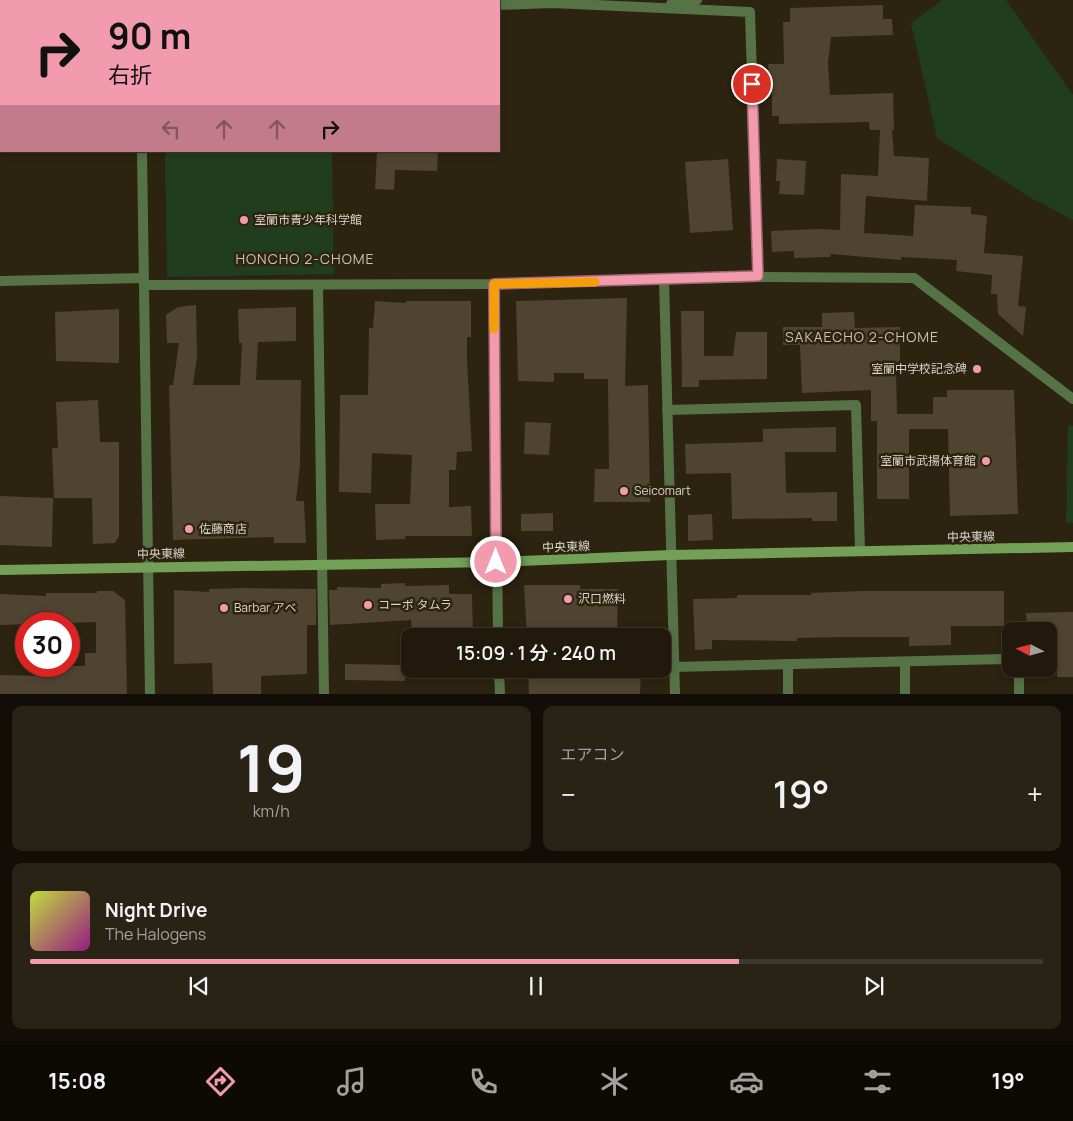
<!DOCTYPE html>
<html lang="ja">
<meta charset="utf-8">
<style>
:root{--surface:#211a0c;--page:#292315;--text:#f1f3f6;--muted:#a2a19d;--line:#3e382d;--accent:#f29aae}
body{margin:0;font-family:Manrope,"Noto Sans JP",sans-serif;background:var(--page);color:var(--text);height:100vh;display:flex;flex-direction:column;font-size:19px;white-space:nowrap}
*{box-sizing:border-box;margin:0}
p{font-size:16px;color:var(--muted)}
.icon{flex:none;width:28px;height:28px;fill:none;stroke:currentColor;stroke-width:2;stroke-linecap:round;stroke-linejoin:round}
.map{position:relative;height:694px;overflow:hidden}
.panel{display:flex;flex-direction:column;gap:12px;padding:12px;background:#120e07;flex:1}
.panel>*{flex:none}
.top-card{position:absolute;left:0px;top:0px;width:500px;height:152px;box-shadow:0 2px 8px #0003,0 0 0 1px var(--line);background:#f29aae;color:#111;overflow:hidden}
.needle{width:32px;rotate:276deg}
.tools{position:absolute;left:1002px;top:622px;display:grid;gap:10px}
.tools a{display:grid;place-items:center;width:55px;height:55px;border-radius:10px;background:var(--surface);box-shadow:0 2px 8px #0003,0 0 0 1px var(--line);font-size:25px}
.speed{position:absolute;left:15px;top:612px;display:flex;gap:10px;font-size:25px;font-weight:700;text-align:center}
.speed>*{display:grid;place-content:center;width:65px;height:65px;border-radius:50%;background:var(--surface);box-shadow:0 2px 8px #0003,0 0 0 1px var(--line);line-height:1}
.speed .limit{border:8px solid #d22;background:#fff;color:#111}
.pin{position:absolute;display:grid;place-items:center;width:42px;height:42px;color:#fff;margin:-21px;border:2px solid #fff;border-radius:50%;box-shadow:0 1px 5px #0007}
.me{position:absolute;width:55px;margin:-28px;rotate:0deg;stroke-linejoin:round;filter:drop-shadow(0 0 4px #0008)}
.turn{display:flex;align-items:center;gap:18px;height:105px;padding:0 25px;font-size:22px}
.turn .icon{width:65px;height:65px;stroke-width:2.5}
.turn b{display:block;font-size:35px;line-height:42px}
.lanes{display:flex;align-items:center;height:48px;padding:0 25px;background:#0003;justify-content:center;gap:25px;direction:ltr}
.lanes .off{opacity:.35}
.big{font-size:38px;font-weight:600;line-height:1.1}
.panel .tile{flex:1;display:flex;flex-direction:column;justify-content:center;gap:8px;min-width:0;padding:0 18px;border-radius:10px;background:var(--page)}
.panel .dial{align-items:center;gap:0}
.dial b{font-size:65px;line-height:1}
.song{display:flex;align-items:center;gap:15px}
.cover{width:60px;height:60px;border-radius:8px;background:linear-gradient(135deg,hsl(70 70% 55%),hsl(310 70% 35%))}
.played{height:5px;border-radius:2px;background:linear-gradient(90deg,var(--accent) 70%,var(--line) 70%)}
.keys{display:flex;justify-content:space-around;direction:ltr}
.heat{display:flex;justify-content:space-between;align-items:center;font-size:28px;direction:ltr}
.panel .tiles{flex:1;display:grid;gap:12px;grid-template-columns:1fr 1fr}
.tile:last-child{grid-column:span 2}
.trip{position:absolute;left:401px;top:628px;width:270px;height:50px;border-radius:10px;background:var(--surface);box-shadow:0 2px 8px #0003,0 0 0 1px var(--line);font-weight:600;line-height:50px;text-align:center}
.tabs{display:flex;height:80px;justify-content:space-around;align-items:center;background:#0d0a05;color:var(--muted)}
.tabs .icon{width:35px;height:35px}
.tabs .current{color:var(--accent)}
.tabs b{font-size:22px;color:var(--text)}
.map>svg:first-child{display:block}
</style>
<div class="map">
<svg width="1073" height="694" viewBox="0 0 1073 694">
<rect width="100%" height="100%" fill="#2c2310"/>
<!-- green -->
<g fill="#203e1e">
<path d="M942,0H1006L1073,95V220L1033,199L937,138L911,23Z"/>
<path d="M165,151H332L334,274L167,277Z"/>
<path d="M1068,425L1073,426V523H1066Z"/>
</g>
<!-- building -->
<g fill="#4f4430">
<path d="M883,5V19H892L893,35L831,37L828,63L830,95L893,93L894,130H892L894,156L929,158L927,201L866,196L864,233L913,236L915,205L971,207V214L987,216L984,253L1023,256L1018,306L1026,307L1023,336L998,314L997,294H991L992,275L956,271L957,260L901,257V260L831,254L830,257L794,258V251L772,252L771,231L818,229L840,230L841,174L878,176L880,130H870L869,122L779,124V116H772V87L769,88L768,64H784L783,22H790V8Z"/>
<path d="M377,151H438L437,171L395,170L394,190L375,189Z"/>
<path d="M728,159L733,230L690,233L685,162Z"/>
<path d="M777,159L806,161L804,195L779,194L780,181H776Z"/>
<path d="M627,298L625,386L648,385L650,502H594L595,469H609L608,379H584V373H554V382L518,381L516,301Z"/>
<path d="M375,301L406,303V301H471V337H467V360L472,451L457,452L456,470H449V507L471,506L472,536H405V539L376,540L375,504H410L412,455L372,453L371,493L339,492L340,395H368L369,328H373Z"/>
<path d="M196,305L197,356L193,385H240L242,343H239L238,309L296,307V341L258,342L256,380H301L300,465L296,501H304L306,543H274V537L173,540L169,385H173L179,343H167L166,315L178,307Z"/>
<path d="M119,309V363L56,361L55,312Z"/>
<path d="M681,311H704V356H733L736,332H767V379L699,380V387H682Z"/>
<path d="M854,312L855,328L900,327V371H896L897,414H933V397H947V390H1014L1018,514L950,516L948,429H909V499H877V421H871V390L802,393L800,345H783V327H822V313Z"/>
<path d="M98,400L100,442H119V536L115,543L93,544L92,498H54L52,448H58L56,402Z"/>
<path d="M525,422L551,423L549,455L524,454Z"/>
<path d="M836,427V452H785L786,493L837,492V521H812V518L732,519L731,473L686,474L685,444L763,442V429Z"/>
<path d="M0,496L53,498L52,547L0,545Z"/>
<path d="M553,513V531H521V514Z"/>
<path d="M712,514L713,540L688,541V515Z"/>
<path d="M405,583V586L449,585V594H472L473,636H412L411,620L330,625L329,590H337V587L381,588V584Z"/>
<path d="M524,585H580V589H618L617,636H592V629H552V636H527Z"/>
<path d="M243,588L316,589V625H307V674L261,676V694H213L212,663L174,664V590L209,592V589Z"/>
<path d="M97,591H113L125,600L127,694H0V675L40,676V666H85V653H96V622L0,625V594L46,596V593H97Z"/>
<path d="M862,591H1004V626H951V645L909,646V637H844L797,638V641L712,640V649L695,650L693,599L737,598V595H811V593Z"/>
<path d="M1073,612V677H1057V648H1049V631H1027L1026,613Z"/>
<path d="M345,664L405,665V681L345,680Z"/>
<path d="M528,669H641L640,694H529Z"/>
</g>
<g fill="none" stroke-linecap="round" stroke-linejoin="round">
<!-- minor -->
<g stroke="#567346" stroke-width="10">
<path d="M289,1V0"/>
<path d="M671,4L697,0"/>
<path d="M499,5L552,3L750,12L758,277"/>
<path d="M664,280L675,694"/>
<path d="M0,281L144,278"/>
<path d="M494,284L498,636"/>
<path d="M144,285L494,284L758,277L914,278L1073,399"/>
<path d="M318,286L324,694"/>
<path d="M667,410L856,405L860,551"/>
<path d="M905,662V694"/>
<path d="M788,664V694"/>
<path d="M674,667L1005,659L1011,664"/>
<path d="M499,669L500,694"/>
<path d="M1019,669V694"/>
</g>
<!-- tertiary -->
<g stroke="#567346" stroke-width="10">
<path d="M139,0V1"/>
<path d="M142,151L150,694"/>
</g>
<!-- secondary -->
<path stroke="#71a056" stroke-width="10" d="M0,570L496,562L671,555L1073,547"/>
</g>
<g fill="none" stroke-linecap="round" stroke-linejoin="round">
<!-- route casing -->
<g stroke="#9d6471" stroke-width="12">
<path id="route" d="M496,562L494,284L758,276L752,84"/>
</g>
<!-- route -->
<use href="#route" stroke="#f29aae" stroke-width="9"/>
<!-- slow -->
<path stroke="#f59e0b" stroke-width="9" d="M494,329V284L595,282"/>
</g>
<!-- markers -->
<g fill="#f29aae" stroke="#2c2310" stroke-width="2">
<circle cx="244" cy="220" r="5"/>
<circle cx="977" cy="369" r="5"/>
<circle cx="986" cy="461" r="5"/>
<circle cx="624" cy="491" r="5"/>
<circle cx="189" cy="529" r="5"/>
<circle cx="568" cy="599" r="5"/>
<circle cx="368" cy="605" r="5"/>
<circle cx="224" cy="608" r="5"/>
</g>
<g text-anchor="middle" stroke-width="5" stroke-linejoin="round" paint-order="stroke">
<!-- poi labels -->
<g font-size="12" fill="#d9d3c7" stroke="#2c2310" text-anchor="start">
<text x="254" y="224">室蘭市青少年科学館</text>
<text x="967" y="373" text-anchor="end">室蘭中学校記念碑</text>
<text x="976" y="465" text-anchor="end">室蘭市武揚体育館</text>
<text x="634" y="495">Seicomart</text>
<text x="199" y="533">佐藤商店</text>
<text x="578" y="603">沢口燃料</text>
<text x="378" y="609">コーポ タムラ</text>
<text x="234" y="612">Barbar アベ</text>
</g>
<!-- street labels -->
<g font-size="12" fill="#d9d3c7" stroke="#2c2310">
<text transform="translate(971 537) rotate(-1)" y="4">中央東線</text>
<text transform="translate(566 547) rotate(-2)" y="4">中央東線</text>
<text transform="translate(161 554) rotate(-1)" y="4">中央東線</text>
</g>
<!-- neighbourhood labels -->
<g font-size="14" letter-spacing="1" fill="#cec2aa" stroke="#2c2310">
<text x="305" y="264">HONCHO 2-CHOME</text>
<text x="862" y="342">SAKAECHO 2-CHOME</text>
</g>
</g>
</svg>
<div class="tools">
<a><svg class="needle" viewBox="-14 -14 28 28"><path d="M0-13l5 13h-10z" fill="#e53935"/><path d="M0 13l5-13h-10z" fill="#a2a19d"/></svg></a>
</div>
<div class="speed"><div class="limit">30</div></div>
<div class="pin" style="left:752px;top:84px;background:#d93025"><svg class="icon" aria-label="arrive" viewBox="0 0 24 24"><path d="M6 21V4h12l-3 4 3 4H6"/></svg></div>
<svg class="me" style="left:496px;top:562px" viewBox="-20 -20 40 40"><circle r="17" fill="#f29aae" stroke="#fff" stroke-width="3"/><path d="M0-11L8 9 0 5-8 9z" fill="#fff"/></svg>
<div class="trip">15:09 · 1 分 · 240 m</div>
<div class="top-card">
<div class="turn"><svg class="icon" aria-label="right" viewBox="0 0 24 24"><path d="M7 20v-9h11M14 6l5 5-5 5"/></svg><div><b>90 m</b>右折</div></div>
<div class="lanes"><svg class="icon off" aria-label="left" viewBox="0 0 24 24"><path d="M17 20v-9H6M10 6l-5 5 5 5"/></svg><svg class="icon off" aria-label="ahead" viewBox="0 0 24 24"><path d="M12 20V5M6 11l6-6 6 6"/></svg><svg class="icon off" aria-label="ahead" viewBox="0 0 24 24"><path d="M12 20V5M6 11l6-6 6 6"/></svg><svg class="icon" aria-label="right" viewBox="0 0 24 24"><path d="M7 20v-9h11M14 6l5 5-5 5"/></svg></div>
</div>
</div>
<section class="panel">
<div class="tiles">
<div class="tile dial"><b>19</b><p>km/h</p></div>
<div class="tile"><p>エアコン</p>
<div class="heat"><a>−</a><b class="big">19°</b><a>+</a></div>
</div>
<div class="tile">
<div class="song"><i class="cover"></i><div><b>Night Drive</b><p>The Halogens</p></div></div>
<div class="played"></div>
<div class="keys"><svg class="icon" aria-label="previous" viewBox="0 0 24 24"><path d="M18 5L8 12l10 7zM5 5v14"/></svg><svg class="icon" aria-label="pause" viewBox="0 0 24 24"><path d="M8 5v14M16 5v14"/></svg><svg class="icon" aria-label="next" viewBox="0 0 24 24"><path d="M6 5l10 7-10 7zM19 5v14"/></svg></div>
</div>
</div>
</section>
<nav class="tabs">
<b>15:08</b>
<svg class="icon current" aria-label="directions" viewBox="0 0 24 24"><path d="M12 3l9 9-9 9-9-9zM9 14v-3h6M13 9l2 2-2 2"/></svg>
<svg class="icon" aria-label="music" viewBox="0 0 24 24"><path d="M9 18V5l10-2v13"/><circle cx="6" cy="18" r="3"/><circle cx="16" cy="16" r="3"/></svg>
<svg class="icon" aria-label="phone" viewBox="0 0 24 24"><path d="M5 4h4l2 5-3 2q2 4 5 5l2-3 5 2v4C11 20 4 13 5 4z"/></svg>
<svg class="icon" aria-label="climate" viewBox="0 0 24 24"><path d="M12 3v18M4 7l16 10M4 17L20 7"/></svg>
<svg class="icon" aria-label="car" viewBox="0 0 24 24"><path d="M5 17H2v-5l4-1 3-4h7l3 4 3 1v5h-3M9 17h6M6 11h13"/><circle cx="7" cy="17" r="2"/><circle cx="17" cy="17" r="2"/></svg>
<svg class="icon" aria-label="filters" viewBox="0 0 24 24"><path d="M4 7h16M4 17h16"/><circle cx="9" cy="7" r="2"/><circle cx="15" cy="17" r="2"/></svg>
<b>19°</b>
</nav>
